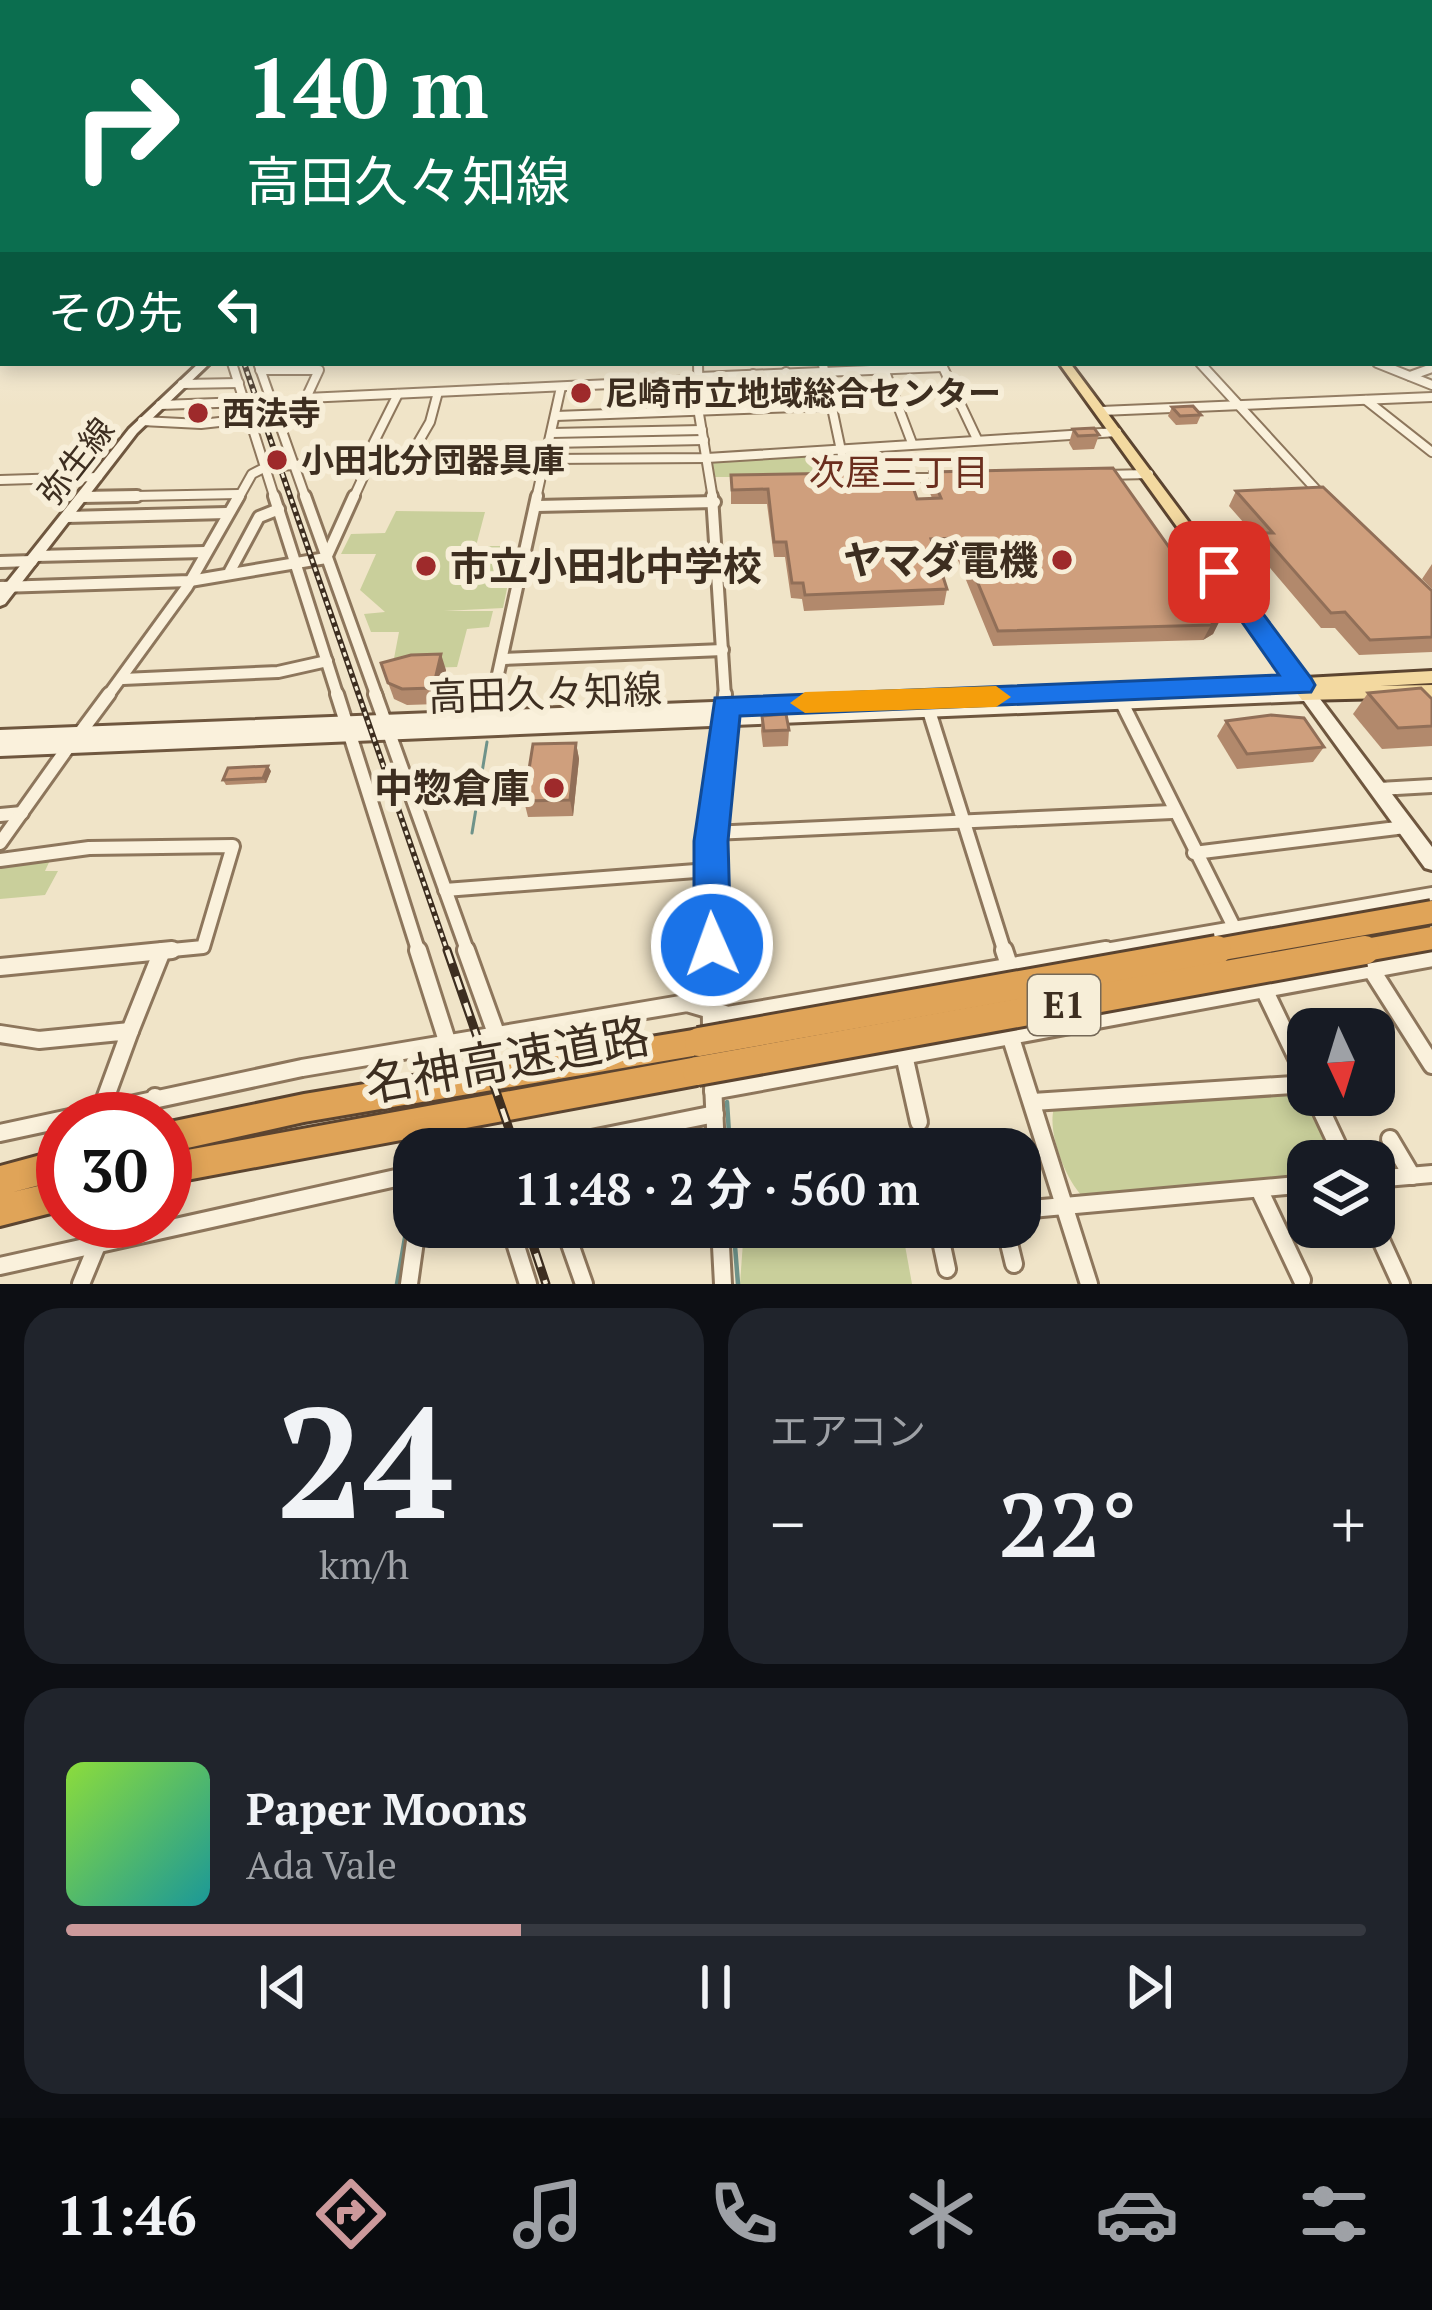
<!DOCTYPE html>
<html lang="ja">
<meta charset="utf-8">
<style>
:root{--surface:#171b24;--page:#20242c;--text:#f1f3f6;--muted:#9ea1a6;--line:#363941;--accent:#cc999b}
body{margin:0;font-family:"PT Serif","Noto Sans JP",serif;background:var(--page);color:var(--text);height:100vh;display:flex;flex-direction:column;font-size:45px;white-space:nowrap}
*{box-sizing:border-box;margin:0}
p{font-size:39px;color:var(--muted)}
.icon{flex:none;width:66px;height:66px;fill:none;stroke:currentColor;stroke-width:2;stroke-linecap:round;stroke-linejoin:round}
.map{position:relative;height:1284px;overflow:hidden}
.sheet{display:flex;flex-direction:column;gap:24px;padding:24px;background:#0d0f14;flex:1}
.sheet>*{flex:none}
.top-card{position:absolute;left:0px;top:0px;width:1434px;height:366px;box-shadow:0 6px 18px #0003;background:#0b6e4f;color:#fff;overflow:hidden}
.needle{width:78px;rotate:176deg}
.tools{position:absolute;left:1287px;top:1008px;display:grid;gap:24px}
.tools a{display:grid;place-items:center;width:108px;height:108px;border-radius:24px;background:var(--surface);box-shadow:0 6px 18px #0003;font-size:60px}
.speed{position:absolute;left:36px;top:1092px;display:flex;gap:24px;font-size:60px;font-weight:700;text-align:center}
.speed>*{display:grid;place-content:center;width:156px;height:156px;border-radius:50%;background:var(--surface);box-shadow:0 6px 18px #0003;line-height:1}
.speed .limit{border:18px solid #d22;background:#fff;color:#111}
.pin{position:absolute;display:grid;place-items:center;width:102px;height:102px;color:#fff;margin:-51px;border-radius:24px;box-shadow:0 6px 18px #0006}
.me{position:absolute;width:132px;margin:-66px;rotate:358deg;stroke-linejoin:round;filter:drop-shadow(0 0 9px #0008)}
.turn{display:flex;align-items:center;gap:42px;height:252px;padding:0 48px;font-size:54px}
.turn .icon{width:156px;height:156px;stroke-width:2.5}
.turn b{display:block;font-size:84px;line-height:102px}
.then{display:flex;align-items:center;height:114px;padding:0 48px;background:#0003;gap:24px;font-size:45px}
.big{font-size:90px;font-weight:700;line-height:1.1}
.sheet .tile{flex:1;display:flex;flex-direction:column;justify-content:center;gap:18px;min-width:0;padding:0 42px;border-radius:36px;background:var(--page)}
.sheet .dial{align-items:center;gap:0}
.dial b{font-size:156px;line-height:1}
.song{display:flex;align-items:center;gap:36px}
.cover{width:144px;height:144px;border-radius:18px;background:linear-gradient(135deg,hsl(90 70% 55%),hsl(180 70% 35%))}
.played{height:12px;border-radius:6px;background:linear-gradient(90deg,var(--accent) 35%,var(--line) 35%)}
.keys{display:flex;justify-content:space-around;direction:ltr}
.heat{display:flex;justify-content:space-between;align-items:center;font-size:66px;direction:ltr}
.sheet .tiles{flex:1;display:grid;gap:24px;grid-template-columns:1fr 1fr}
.tile:last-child{grid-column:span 2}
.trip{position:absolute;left:393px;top:1128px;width:648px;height:120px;border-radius:36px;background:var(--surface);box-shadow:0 6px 18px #0003;font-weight:700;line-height:120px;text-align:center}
.tabs{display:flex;height:192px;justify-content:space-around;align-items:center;background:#090b0e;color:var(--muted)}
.tabs .icon{width:84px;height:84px}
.tabs .on{color:var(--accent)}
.tabs b{font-size:54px;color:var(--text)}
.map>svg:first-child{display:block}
</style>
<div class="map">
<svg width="1432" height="1284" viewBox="0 0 1432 1284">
<rect width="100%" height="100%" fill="#f0e4c8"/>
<!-- green -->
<g fill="#c9cf9b">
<path d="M835,453L838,477H714L713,461Z"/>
<path d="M396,511L485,512L476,546H501L496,569H511L503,608L444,611H493L489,627L467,629L457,667L392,669L399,632H371L364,614L385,612L360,590L376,554H341L351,534L385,533Z"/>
<path d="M51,858L45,871H58L45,895L0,899V866Z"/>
<path d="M1306,1092L1337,1161H1308V1175L1082,1196C1065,1178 1047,1132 1054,1108Z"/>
<path d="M902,1229L912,1284H740L743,1242Z"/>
</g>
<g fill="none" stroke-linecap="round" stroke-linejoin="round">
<!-- stream-far1 -->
<path stroke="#6f938a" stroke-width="3" d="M472,833L487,742"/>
<!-- stream -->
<g stroke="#6f938a" stroke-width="4.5">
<path d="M727,1102L730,1149"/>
<path d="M735,1246L738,1284"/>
<path d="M397,1284L413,1191"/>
</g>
<!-- street-far3 casing -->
<g stroke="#8d765c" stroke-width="12">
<g id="street-far3">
<path d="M232,363L275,499"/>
<path d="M258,363L306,499"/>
<path d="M698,363L699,414L713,499"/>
<path d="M941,363L977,439"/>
<path d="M1200,363L1322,496"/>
<path d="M1377,363L1432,385"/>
<path d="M823,365L847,479"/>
<path d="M884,369L912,443"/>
<path d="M260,370H319L306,398L697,380"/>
<path d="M1410,376L1432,368"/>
<path d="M699,377L943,367"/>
<path d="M182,384L239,383"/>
<path d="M698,395L758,391L753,374"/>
<path d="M1366,400L1432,452"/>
<path d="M160,405L245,402"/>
<path d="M798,407L831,406"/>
<path d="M1101,411L1432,397"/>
<path d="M556,416L798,407L786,372"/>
<path d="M142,421L201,424L294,414"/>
<path d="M552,433L702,430"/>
<path d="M549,443L704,440"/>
<path d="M365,460L398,394"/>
<path d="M408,460L430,422L438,392"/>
<path d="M1103,475L1149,474"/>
<path d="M899,478H941"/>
<path d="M0,480L98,477"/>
<path d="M82,497L239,494"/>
<path d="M238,499L252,474L266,467L365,460L707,458L1117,432"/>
<path d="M353,499L371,460"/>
<path d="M536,499L561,387"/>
</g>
</g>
<!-- street-far2 casing -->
<g stroke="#8d765c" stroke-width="16">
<g id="street-far2">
<path d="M274,496L338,697"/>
<path d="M305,496L377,697"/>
<path d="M712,496L725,697"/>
<path d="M82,497L137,496"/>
<path d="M537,506L715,502"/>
<path d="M67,517L227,513"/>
<path d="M36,556L205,552"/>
<path d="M0,562L32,561"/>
<path d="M230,571L259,517L279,509"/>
<path d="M0,587L190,581L326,558L354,496"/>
<path d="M504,659L723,650"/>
<path d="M123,679L278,672L327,661"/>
<path d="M107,697L187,587L239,496"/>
<path d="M493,697L537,496"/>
</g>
</g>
<!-- street-far1 casing -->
<g stroke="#8d765c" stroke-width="18">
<g id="street-far1">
<path d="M337,694L419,953"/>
<path d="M375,694L468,953"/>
<path d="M1122,703L1236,931"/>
<path d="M929,711L1005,953"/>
<path d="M489,715L494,694"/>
<path d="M80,733L109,694"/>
<path d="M1379,789L1432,786"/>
<path d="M0,815L22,813"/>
<path d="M712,833L1172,812"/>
<path d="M0,843L69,746"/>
<path d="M1194,853L1405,827"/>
<path d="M0,860L89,848L233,846L203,947L141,953"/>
<path d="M445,890L709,870"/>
<path d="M710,953L709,870L725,694"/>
<path d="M1088,953L1432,894"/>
</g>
</g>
<!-- street casing -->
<g stroke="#8d765c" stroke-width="22">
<g id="street">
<path d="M418,950L448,1044L443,1073"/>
<path d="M466,950L497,1036"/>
<path d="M710,950L711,1027"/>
<path d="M1004,950L1011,971"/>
<path d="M0,967L172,950"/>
<path d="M1371,969L1432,1065"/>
<path d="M1262,985L1308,1081"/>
<path d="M130,1031L162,951"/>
<path d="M0,1034L39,1040L130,1031L101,1110"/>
<path d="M1010,1035L1089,1284"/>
<path d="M904,1055L919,1122"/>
<path d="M713,1083L716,1149"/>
<path d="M713,1091L1432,958"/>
<path d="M1314,1095L1345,1161"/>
<path d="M1033,1102L1308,1084"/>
<path d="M146,1119L155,1097"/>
<path d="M0,1133L302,1068L687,1003L728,1015L1106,950"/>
<path d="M1390,1139L1412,1176"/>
<path d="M431,1149L433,1136"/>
<path d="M542,1149L715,1114"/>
<path d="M1374,1179L1432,1174"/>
<path d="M1259,1189L1302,1280"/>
<path d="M1020,1210L1308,1184"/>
<path d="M1374,1225L1401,1284"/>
<path d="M510,1227L528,1284"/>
<path d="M564,1227L584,1284"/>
<path d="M720,1227L723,1284"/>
<path d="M938,1227L947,1269"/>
<path d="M1005,1227L1014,1264"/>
<path d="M720,1235L818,1227"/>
<path d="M0,1266L414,1174"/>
<path d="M81,1284L107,1221"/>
<path d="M409,1284L417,1227"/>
</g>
</g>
<!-- secondary casing -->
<g stroke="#6f573f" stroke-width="6">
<g id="secondary">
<rect x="0" y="252" width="3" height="5"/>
<rect x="1431" y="314" width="1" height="6"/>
<path d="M199,363H210L137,433L5,604L0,606V591L129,429Z"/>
<path d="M1300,679L1306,681L1308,685L1304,689L1314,691L1432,847V870L1425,868L1304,701L0,756V742L83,739L0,742V730Z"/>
</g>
</g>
<!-- primary casing -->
<g stroke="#5b4430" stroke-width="6">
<path id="primary" d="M1059,363H1070L1305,678L1432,671V683L1380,686L1432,685V697L1302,700Z"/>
</g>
<!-- highway casing -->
<g stroke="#5b4430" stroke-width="6">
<g id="highway">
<path d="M699,1029L709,1032L712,1042L709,1052L699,1055L304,1122L165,1153V1123L304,1094Z"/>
<path d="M697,1057L707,1061L711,1071L707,1081L697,1085L165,1184V1154Z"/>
<path d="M63,1149V1179L13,1192L63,1180V1210L0,1226V1166Z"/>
</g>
</g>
<!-- street-far3 -->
<use href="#street-far3" stroke="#faf1dc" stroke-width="8"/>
<!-- street-far2 -->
<use href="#street-far2" stroke="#faf1dc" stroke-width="10"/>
<!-- street-far1 -->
<use href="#street-far1" stroke="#faf1dc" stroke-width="12"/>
<!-- street -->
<use href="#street" stroke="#faf1dc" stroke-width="16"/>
<!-- secondary -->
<use href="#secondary" fill="#faf1dc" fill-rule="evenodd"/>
<!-- primary -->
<use href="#primary" fill="#f3d9a0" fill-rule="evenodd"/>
<!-- highway -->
<use href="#highway" fill="#e0a458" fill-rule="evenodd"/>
<!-- rail-far1 casing -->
<g stroke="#3d2e20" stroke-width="6">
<path id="rail-far1" d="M244,363L448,953"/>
</g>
<!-- rail casing -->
<g stroke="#3d2e20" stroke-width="9">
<g id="rail">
<path d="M447,950L516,1149"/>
<path d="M527,1227L546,1284"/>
</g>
</g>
<!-- rail-far1 -->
<use href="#rail-far1" stroke="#f7eed8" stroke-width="3" stroke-dasharray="4.5" stroke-linecap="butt"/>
<!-- rail -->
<use href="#rail" stroke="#f7eed8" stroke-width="4.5" stroke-dasharray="14" stroke-linecap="butt"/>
<!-- highway-bridge-far1 casing -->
<g stroke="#5b4430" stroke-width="28" stroke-linecap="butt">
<g id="highway-bridge-far1">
<path d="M1200,953L1432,912"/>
<path d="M1349,953L1432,938"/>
</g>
</g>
<!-- highway-bridge casing -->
<g stroke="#5b4430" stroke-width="34" stroke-linecap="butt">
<g id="highway-bridge">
<path d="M699,1042L1217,950"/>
<path d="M697,1071L1365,950"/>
</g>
</g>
<!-- highway-bridge-far1 -->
<use href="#highway-bridge-far1" stroke="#e0a458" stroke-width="22"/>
<!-- highway-bridge -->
<use href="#highway-bridge" stroke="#e0a458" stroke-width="28"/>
</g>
<!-- wall -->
<g fill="#b2896c">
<path d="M1172,407L1201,415L1197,424L1176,425L1168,416Z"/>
<path d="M1073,429L1099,435L1094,449L1073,450L1069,443Z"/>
<path d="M930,472L1193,581L1207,591L1204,596L1221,618L1213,634L1203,640L993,646L955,553L935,554L947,589L944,605L804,611L802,599L791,598L785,557H774L767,504H731V475L917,499L932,498L927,486Z"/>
<path d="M1236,491L1432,591V652L1359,655L1335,628H1321L1253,548L1258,539L1229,506Z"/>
<path d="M1432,564V589L1422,579Z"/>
<path d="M381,663L446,670L438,704L407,705L394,699Z"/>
<path d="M1368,693L1432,699V746L1382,749L1353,714Z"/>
<path d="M762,716L789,730L788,746L763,747L761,731Z"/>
<path d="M1226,721L1324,747L1313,762L1237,769L1217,736Z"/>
<path d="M576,743L579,759L573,816L528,817L524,801Z"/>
<path d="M271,771L266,783L226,785L223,780Z"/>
</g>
<!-- shaded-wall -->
<g fill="#916f58">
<path d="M1221,618L1213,634L1203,640L1211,625Z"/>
<path d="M441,654L446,670L438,704L433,688Z"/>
<path d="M576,743L579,759L573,816L570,800Z"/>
<path d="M268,766L271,771L266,783L263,778Z"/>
</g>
<!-- building -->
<g fill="#cf9f7d" stroke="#916f58" stroke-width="3">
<path d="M1193,406L1201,415L1180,416L1172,407Z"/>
<path d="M1094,428L1099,435L1078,436L1073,429Z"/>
<path d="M1113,468L1193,581L1207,591H1201L1221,618L1211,625L998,631L959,538L931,539L947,589L805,595L803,583H792L786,542H774L768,489L732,490L731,475L908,472L917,499L941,498L930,472Z"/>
<path d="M1323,487L1432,591V637L1370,640L1345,612L1331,613L1261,533H1273L1236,491Z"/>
<path d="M441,654L433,688L402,689L388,683L381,663L411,655Z"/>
<path d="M1421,688L1432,699V726L1398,728L1368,693Z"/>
<path d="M786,714L789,730L764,731L762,716Z"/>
<path d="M1271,715L1304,718L1324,747L1247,754L1226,721Z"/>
<path d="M576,743L570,800L524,801L533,744Z"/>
<path d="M268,766L263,778L223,780L228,768Z"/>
</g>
<!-- sky -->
<linearGradient id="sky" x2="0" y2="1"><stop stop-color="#8fbad6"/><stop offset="0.56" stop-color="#f8f3e6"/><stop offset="1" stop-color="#f8f3e6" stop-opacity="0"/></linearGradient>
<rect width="1432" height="407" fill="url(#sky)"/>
<!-- route -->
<path fill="#1a73e8" stroke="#114b97" stroke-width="3" d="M1219,564L1228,567L1311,678L1315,685L1311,692L740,716L728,841L731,945L726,957L712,962L699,957L694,945V841L715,698L1279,675L1207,572Z"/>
<!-- slow -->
<path fill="#f59e0b" d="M996,686L1011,697L996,707L805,713L790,703L805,692Z"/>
<!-- markers -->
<g fill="#9e2a2b" stroke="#f7eed8" stroke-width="4.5">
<circle cx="581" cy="393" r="12"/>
<circle cx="198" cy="413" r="12"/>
<circle cx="277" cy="460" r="12"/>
<circle cx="1062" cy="560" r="12"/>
<circle cx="426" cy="566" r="12"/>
<circle cx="554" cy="788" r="12"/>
</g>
<g text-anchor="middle" stroke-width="12" stroke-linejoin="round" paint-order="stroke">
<!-- far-poi labels -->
<g font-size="33" font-weight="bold" fill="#3d2e20" stroke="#f7eed8" text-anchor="start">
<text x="605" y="405">尼崎市立地域総合センター</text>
<text x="222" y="425">西法寺</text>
<text x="301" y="472">小田北分団器具庫</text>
</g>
<!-- far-street labels -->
<g font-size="33" fill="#3d2e20" stroke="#f7eed8">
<text transform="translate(76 461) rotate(-52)" y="12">弥生線</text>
</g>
<!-- far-neighbourhood labels -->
<g font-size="36" fill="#6b2e1e" stroke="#f7eed8">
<text x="899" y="485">次屋三丁目</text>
</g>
<!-- shield labels -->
<rect fill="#f7eed8" stroke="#756857" stroke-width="3" x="1028" y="975" width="72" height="60" rx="9"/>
<g font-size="36" font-weight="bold" fill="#3d2e20">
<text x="1064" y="1018">E1</text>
</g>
<!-- poi labels -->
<g font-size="39" font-weight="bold" fill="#3d2e20" stroke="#f7eed8" text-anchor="end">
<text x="1038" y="574">ヤマダ電機</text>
<text x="450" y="580" text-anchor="start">市立小田北中学校</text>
<text x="530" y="802">中惣倉庫</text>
</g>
<!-- street labels -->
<g font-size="39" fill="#3d2e20" stroke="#f7eed8">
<text transform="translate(545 693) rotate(-2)" y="14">高田久々知線</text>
</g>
<!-- near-street labels -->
<g font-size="48" fill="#3d2e20" stroke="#f7eed8">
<text transform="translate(507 1060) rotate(-10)" y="17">名神高速道路</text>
</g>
</g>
</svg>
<div class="tools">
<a><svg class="needle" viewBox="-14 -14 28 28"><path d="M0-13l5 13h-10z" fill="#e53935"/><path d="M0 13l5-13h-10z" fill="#9ea1a6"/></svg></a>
<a><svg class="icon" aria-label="layers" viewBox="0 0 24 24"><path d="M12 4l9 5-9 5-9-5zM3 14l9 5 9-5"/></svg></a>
</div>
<div class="speed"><div class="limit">30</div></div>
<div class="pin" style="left:1219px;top:572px;background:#d93025"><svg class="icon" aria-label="arrive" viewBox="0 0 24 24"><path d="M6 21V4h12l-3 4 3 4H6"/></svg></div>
<svg class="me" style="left:712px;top:945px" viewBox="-20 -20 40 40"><circle r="17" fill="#1a73e8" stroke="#fff" stroke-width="3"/><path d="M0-11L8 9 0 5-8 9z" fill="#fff"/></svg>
<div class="trip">11:48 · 2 分 · 560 m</div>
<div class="top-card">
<div class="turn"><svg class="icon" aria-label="right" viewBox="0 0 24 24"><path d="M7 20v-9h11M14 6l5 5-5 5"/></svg><div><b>140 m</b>高田久々知線</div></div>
<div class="then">その先<svg class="icon" aria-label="left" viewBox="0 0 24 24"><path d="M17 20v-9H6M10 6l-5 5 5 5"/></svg></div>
</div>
</div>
<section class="sheet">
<div class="tiles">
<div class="tile dial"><b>24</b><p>km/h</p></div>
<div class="tile"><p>エアコン</p>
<div class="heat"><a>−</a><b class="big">22°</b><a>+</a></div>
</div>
<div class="tile">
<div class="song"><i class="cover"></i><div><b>Paper Moons</b><p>Ada Vale</p></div></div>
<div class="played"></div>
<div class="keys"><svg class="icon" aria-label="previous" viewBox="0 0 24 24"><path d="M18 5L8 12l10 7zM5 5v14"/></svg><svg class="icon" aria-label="pause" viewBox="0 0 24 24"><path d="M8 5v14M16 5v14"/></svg><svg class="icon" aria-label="next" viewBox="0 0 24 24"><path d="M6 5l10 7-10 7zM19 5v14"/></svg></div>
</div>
</div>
</section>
<nav class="tabs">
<b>11:46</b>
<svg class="icon on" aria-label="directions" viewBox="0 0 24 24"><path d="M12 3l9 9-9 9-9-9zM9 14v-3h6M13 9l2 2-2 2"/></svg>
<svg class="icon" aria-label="music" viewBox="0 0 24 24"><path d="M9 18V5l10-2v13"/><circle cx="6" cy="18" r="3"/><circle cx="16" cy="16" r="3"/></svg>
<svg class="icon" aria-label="phone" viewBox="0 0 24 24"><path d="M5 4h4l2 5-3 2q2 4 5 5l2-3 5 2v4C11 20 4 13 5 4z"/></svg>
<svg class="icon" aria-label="climate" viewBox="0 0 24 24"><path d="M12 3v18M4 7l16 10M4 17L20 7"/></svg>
<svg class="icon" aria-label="car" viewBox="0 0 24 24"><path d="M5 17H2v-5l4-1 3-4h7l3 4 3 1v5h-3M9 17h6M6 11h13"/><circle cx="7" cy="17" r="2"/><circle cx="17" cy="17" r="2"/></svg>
<svg class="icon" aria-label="filters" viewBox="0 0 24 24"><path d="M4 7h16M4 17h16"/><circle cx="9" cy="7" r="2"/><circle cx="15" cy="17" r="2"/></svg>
</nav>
